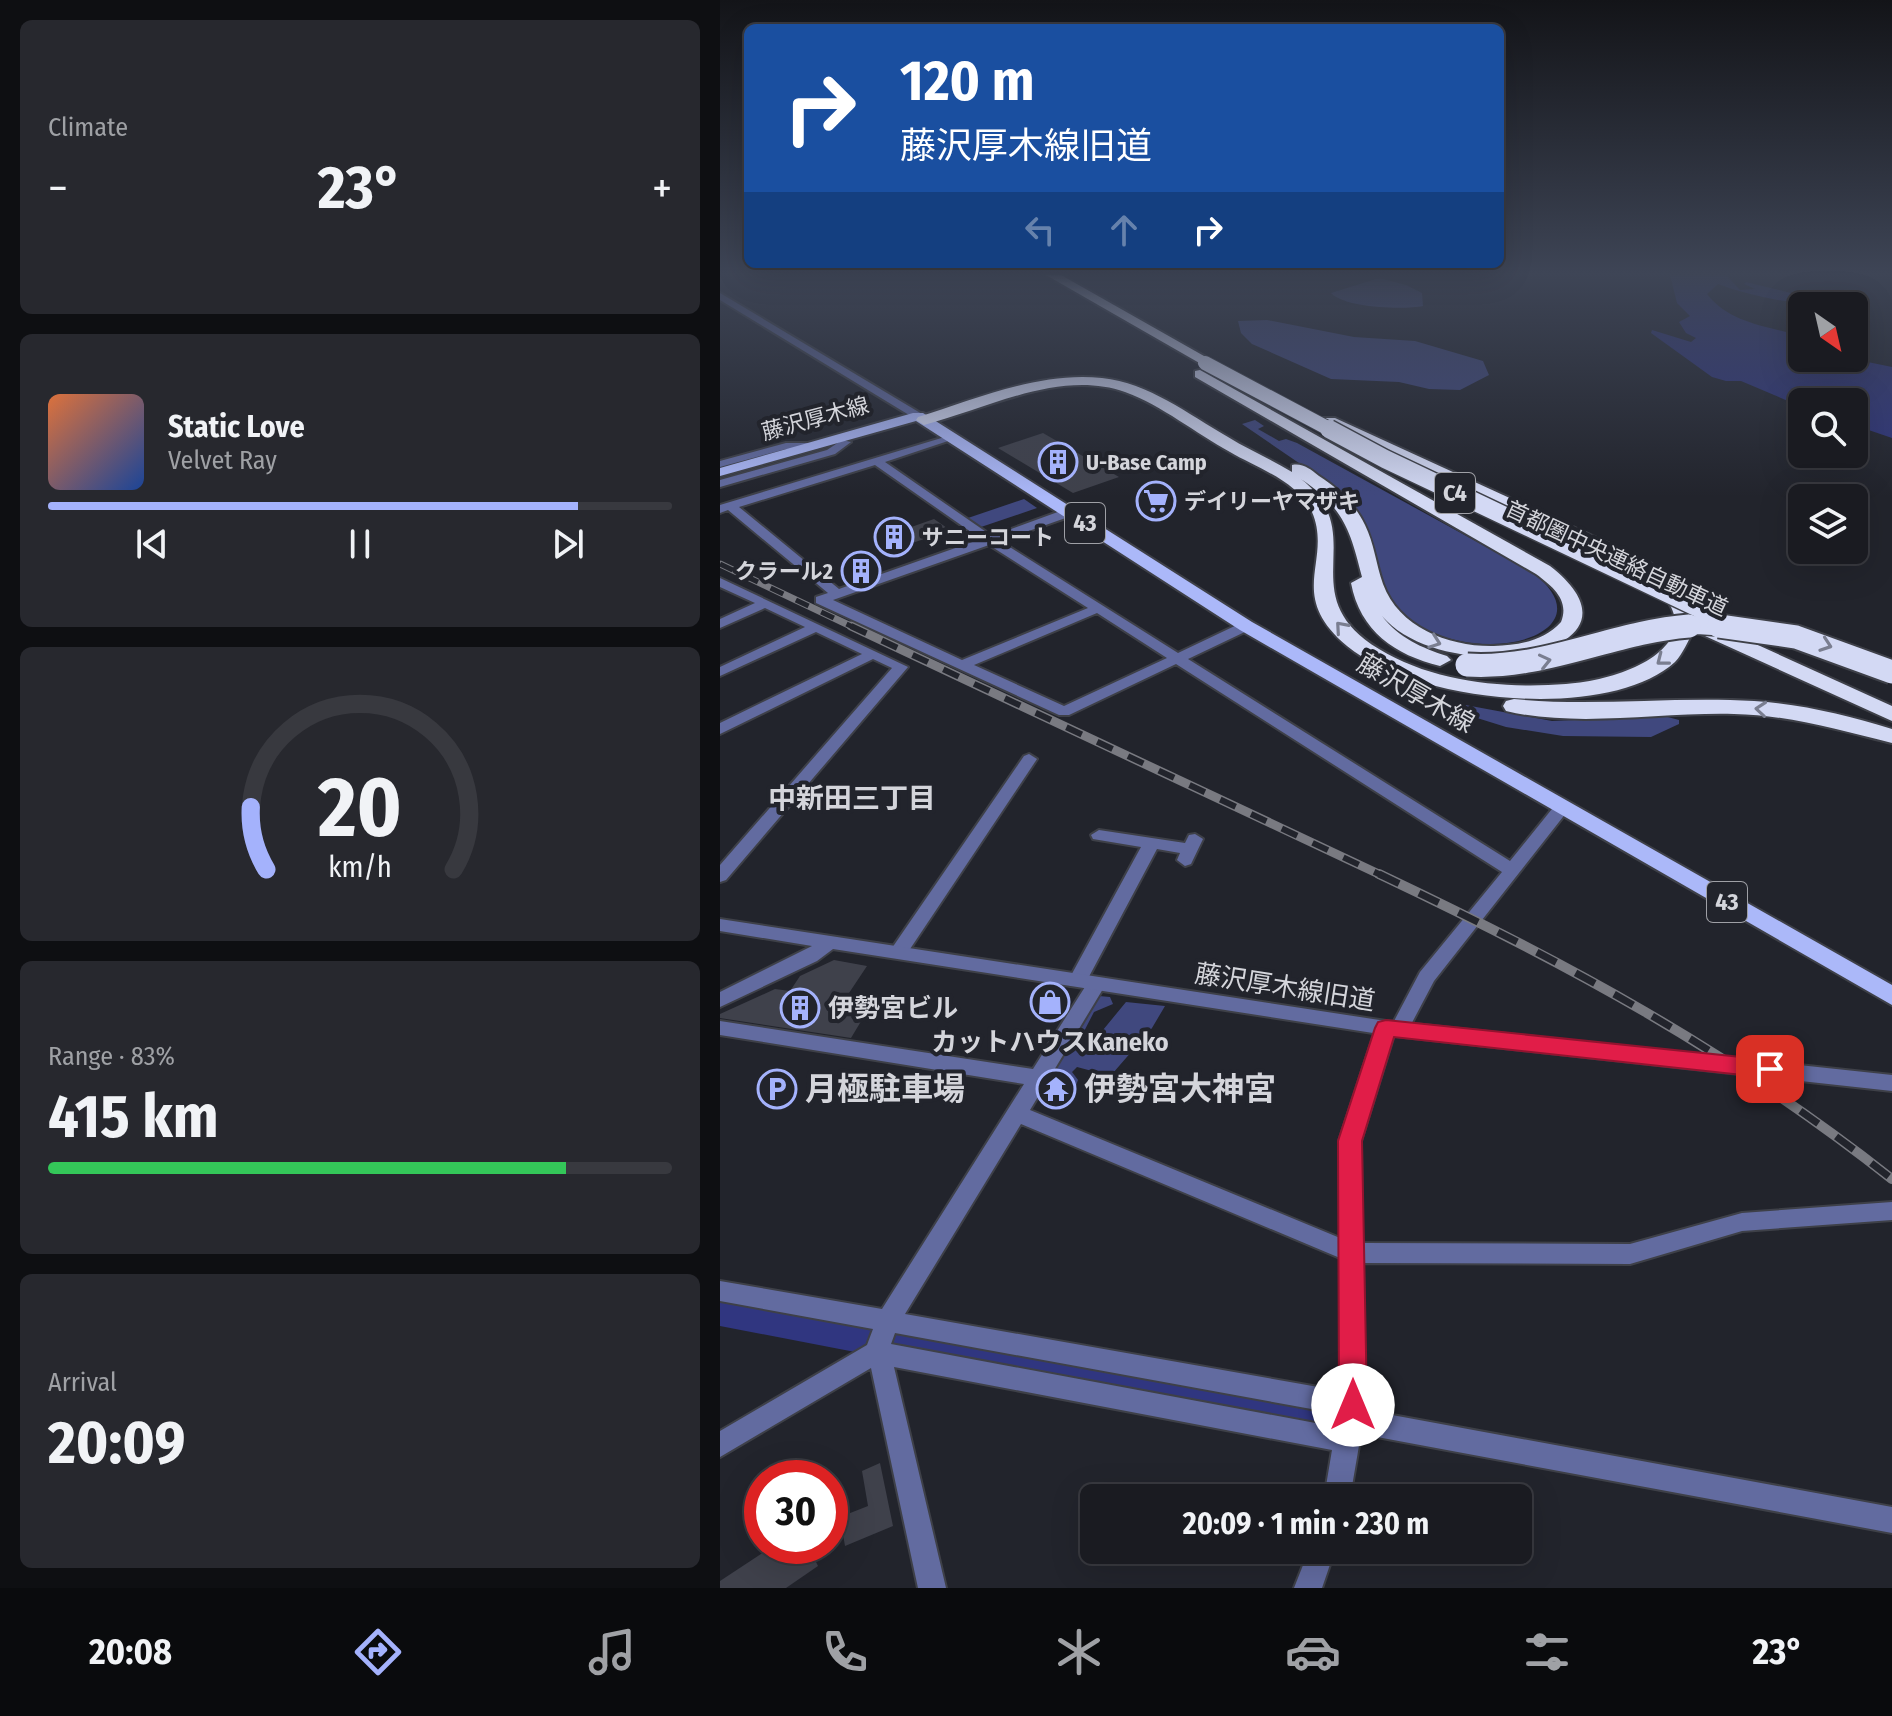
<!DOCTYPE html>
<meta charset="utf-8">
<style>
:root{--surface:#1a1b21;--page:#27282e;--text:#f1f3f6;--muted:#9fa1a5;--line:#38393f;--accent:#a4b2fc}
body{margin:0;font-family:"Fira Sans Condensed","Noto Sans JP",sans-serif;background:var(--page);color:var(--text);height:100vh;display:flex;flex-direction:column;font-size:30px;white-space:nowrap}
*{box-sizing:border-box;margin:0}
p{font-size:26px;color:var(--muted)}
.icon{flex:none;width:44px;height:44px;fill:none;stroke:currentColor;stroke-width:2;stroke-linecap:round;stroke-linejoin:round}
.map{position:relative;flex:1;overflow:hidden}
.panel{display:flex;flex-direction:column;gap:20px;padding:20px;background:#0e0f12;width:720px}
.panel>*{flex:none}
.banner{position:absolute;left:24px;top:24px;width:760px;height:244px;border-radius:12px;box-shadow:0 8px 32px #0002,0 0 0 2px var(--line);background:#1a4fa0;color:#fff;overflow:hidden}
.needle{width:52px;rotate:146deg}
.fabs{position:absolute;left:1068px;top:292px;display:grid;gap:16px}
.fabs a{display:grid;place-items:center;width:80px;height:80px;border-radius:12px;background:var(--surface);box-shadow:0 8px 32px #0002,0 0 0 2px var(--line);font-size:40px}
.speed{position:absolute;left:24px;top:1460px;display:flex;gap:16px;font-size:40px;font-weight:700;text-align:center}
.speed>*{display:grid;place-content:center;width:104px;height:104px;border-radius:50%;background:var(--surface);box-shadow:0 8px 32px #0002,0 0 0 2px var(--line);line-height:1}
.speed .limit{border:12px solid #d22;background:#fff;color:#111}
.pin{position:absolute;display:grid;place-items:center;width:68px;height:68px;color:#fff;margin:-34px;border-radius:16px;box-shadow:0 4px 12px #0006}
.me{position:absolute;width:88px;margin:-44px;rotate:0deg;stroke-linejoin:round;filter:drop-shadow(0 0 6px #0008)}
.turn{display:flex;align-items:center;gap:28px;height:168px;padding:0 24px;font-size:36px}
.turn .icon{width:104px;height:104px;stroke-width:2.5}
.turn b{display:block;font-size:56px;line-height:68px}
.lanes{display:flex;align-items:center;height:76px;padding:0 24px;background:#0003;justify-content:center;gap:40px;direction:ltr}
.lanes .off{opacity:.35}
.big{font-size:60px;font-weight:700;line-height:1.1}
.panel .widget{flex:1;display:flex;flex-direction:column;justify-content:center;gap:12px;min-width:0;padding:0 28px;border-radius:12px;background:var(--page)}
.panel .dial{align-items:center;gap:0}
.dial svg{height:208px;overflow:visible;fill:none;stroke:var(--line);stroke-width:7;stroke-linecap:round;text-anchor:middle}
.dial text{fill:var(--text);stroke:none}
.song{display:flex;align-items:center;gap:24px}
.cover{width:96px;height:96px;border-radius:12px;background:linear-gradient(135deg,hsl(20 70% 55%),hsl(220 70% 35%))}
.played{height:8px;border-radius:4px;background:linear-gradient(90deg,var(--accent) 85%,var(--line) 85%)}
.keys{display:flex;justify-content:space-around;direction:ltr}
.heat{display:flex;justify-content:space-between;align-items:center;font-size:44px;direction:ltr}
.charge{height:12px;border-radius:6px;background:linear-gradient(90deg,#34c759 83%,var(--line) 0)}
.trip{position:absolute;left:360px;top:1484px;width:452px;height:80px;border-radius:12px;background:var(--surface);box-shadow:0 8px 32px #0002,0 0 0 2px var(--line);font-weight:700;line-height:80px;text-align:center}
.tabs{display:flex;height:128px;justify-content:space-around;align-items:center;background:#0a0b0d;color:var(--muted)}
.tabs .icon{width:56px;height:56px}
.tabs .on{color:var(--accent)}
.tabs b{font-size:36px;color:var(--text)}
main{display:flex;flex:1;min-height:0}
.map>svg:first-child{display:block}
</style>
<main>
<section class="panel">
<div class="widget"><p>Climate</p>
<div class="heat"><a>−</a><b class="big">23°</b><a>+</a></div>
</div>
<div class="widget">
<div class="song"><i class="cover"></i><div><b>Static Love</b><p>Velvet Ray</p></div></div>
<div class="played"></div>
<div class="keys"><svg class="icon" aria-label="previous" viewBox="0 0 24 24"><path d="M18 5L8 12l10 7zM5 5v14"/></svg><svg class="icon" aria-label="pause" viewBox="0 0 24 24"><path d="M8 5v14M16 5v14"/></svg><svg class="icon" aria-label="next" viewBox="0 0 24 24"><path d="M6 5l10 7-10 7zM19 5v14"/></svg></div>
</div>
<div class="widget dial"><svg viewBox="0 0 100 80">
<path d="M14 69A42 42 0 1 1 86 69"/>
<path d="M14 69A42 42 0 0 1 8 45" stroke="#a4b2fc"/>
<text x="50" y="56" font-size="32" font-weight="700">20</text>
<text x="50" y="72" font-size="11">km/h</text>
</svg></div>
<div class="widget"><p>Range · 83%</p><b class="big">415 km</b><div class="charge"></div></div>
<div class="widget"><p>Arrival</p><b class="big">20:09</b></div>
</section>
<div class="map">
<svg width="1172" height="1588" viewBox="0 0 1172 1588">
<rect width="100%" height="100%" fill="#22242c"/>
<!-- green -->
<g fill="#40487e">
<path d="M659,278L686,285L702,293L703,306C684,310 625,308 611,293Z"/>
<path d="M547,320L634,337L695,341L763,361L769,375L740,390L709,389L679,382L611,379L532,344L521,333L518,321Z"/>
<path d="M535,420L544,426L538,429L559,441L566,439L577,443L812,572C901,640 730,680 668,599L617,489L522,424Z"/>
<path d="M304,499L317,508L261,527L245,519Z"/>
<path d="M740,704L832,721L944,716L959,720V724L931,737L843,736L786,727L741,713L737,708Z"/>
<path d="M379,996L390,997L393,1004L374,1012L358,1043L368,1051L373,1050L383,1030L406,1002L445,1006L432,1028L393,1073L386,1071L373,1082L370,1080L372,1071L357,1067L352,1072L358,1080L355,1088L327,1079Z"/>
</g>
<!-- water -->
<path fill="#303680" d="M950,275H1006L1020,290L1035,289L1024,284L1026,282L1071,293L1079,291L1127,306C1084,306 1038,299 998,284L987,294C1010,324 1051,327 1082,336V358H1134V353L1146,359L1138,360L1172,367V438L1134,425V402H1082V406L1075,404L1021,381H1006L992,377L931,333L932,330L971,342L976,338L966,333L959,322L970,316L957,303Z"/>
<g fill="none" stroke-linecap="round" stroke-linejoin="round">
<!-- river -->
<path fill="#303680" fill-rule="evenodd" d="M0,1282L606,1391L625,1399L633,1417L625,1435L606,1443L0,1326Z"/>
</g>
<!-- building -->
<g fill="#3f414b">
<path d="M323,433L399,477L353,493L278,448Z"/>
<path d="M438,492L456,502L434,510L416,500Z"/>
<path d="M214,519L230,530L178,548L163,537Z"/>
<path d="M114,960L147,966L125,999L152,1003L131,1038L0,1018V1014L55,989L70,991L80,976Z"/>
<path d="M160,1463L173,1526L125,1546L120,1517L148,1506L142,1471Z"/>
<path d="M53,1546H88L98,1566L66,1588H0V1581Z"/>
</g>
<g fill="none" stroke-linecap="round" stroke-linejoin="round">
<!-- minor casing -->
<g stroke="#3e4048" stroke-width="4">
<g id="minor">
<path d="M228,436L237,438L165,462L272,536L346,509H354V515L280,541L458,653L521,623H531V629L468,659L790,861L836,804H848L850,808L714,981L686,1034L674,1035L641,1141L642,1243L910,1244L1022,1213L1172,1202V1220L1022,1231L910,1264L643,1263L645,1410L1172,1507V1533L641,1434L630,1498H604L612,1450L174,1367L226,1588H198L151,1368L0,1457V1431L147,1345L153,1329L0,1301V1281L162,1309L304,1084L0,1035V1021L313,1069L370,979H384L386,984L310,1110L620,1238L619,1141L656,1028L659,1023L666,1021L673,1023L700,972L782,872L456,664L349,715H339L96,603V597L108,593L8,510L0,513V505ZM155,465L261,539L119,589L19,507ZM269,545L368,608L242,660L113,600ZM377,613L447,658L344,706L254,665ZM301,1124L620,1258L621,1391L185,1314ZM175,1333L619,1414L617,1427L171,1344Z"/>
<path d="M122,440L131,442L115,454L0,487V480L107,450Z"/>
<path d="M66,443H96L101,446L96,449H66L0,467V461Z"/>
<path d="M0,578L188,667L6,880L0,882V865L172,668L153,659L0,734V723L142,654L96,632L0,676V667L85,627L45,608L0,628V619L35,603L0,587Z"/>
<path d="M309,754L317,759L184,958H172L169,953L172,948L304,756Z"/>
<path d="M379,830L465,843L469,835L475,834L483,839L471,864L465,866L457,860L460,853L437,849L364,986H350L348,981L421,847L373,839L371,835Z"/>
<path d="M589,1550H615L602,1588H574Z"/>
</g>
</g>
<!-- tertiary casing -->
<g stroke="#3e4048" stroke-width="4">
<g id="tertiary">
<path d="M0,293L202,414L203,416L194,418L0,300Z"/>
<path d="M0,919L666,1021L1172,1075V1091L666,1035L113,949L97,961L0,1007V992L92,946L0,931Z"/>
</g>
</g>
<!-- primary casing -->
<g stroke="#3e4048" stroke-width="4">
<path id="primary" d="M193,413H203L532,622L1172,985V1005L520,630L196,421L0,476V468Z"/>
</g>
<!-- motorway casing -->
<g stroke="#3e4048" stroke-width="4">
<g id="motorway">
<path d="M326,275H341L514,373L507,377L502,376Z"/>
<path d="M480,370L830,566C944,655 726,691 662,616C679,638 702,648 727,656L731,660L720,666C675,655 640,631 631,583L642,577C630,530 624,508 581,479C653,535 569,594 659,649C713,682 784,689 846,684C918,679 1010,633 913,569L603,424V418H615L927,561C949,575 971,592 975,620L985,621L1172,706V721L974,631C968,640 963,654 955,662C887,723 694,702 627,646C565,594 613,561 592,512C578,481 537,468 510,452C475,433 443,406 405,392C340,369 266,409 204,425L196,420L198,417C256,399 321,371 382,378C429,383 468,414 508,437C529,450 551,459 572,472V465C583,463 590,469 599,476C618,488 635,504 645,525C654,543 656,564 663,584C679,628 730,647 774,646C799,645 824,641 841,622C850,600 832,586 816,574L475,377V371Z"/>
<path d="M794,699C874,707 954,696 1034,701C1081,704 1127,715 1172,729V743C1119,730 1069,715 1014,714C942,712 857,728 786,711L783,706L786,701Z"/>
</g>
</g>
<!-- minor -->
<use href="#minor" fill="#626ba0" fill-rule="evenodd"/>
<!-- tertiary -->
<use href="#tertiary" fill="#626ba0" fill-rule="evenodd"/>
<!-- primary -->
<use href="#primary" fill="#abb8f9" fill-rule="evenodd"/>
<!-- motorway -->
<use href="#motorway" fill="#d3d9f4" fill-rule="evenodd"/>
<!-- rail-far2 casing -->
<g stroke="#797a81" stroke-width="7">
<path id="rail-far2" d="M0,564L135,628"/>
</g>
<!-- rail-far1 casing -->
<g stroke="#797a81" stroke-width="9">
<path id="rail-far1" d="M131,626L663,876"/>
</g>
<!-- rail casing -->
<g stroke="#797a81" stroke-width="10">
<path id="rail" d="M659,874C847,963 1008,1050 1172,1179"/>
</g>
<!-- rail-far2 -->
<use href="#rail-far2" stroke="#22242c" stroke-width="5" stroke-dasharray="14" stroke-linecap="butt"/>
<!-- rail-far1 -->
<use href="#rail-far1" stroke="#22242c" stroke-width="6" stroke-dasharray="17" stroke-linecap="butt"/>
<!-- rail -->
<use href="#rail" stroke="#22242c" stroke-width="7" stroke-dasharray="22" stroke-linecap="butt"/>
<!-- motorway-bridge-far2 casing -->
<g stroke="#3e4048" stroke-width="16" stroke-linecap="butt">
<path id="motorway-bridge-far2" d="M485,363L613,431"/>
</g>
<!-- motorway-bridge-far1 casing -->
<g stroke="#3e4048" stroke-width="21" stroke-linecap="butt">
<g id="motorway-bridge-far1">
<path d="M609,429L665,459L989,613"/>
<path d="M946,628L977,625L1023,628"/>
</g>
</g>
<!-- motorway-bridge casing -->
<g stroke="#3e4048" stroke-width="27" stroke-linecap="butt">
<g id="motorway-bridge">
<path d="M999,626L1076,637L1172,672"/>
<path d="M747,665C824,670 893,632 969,626"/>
</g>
</g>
<!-- motorway-bridge-far2 -->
<use href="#motorway-bridge-far2" stroke="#d3d9f4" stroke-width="14"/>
<!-- motorway-bridge-far1 -->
<use href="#motorway-bridge-far1" stroke="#d3d9f4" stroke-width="18"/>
<!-- motorway-bridge -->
<use href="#motorway-bridge" stroke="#d3d9f4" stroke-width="23"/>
</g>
<!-- one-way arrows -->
<defs><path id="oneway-chevron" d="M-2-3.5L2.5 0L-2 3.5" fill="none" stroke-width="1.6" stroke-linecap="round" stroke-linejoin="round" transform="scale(2)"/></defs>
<g stroke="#7a7e90">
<use href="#oneway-chevron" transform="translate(621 627) rotate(-131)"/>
<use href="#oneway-chevron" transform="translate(715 642) rotate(20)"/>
<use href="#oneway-chevron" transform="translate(1106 645) rotate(19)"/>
<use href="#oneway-chevron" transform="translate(942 660) rotate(142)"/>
<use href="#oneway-chevron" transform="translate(825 661) rotate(-13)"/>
<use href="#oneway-chevron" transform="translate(1041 709) rotate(-175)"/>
</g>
<!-- sky -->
<linearGradient id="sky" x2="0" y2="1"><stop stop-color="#131418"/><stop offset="0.55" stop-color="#3e4556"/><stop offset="1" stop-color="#3e4556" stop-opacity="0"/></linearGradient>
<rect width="1172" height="497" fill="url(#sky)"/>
<!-- route -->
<path fill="#e11d48" stroke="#92132f" stroke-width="2" d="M666,1020L1050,1060L1058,1063L1062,1069L1058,1075L1050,1078L674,1037L642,1141L647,1405L643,1414L633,1418L623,1414L619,1405L618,1141L655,1028L658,1022Z"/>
<!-- icons -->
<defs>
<g id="building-ring" transform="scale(2)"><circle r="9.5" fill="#22242c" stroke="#a4b2fc" stroke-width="1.5"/><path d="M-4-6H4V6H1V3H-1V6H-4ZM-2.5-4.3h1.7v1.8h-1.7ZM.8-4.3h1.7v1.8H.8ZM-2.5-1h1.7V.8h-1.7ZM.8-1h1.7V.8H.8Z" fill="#a4b2fc"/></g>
<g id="supermarket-ring" transform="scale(2)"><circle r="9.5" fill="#22242c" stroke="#a4b2fc" stroke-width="1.5"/><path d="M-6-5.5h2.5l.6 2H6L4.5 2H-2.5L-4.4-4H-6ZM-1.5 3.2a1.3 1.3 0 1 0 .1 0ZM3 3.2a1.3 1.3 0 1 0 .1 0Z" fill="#a4b2fc"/></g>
<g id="shop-ring" transform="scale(2)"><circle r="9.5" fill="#22242c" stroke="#a4b2fc" stroke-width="1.5"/><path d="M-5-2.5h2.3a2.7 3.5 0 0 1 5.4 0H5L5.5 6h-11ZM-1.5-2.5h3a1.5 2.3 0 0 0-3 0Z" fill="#a4b2fc"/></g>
<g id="parking-ring" transform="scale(2)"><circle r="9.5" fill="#22242c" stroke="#a4b2fc" stroke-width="1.5"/><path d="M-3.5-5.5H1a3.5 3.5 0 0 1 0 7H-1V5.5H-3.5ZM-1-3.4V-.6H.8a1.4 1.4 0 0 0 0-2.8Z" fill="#a4b2fc"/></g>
<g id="temple-ring" transform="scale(2)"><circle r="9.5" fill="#22242c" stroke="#a4b2fc" stroke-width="1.5"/><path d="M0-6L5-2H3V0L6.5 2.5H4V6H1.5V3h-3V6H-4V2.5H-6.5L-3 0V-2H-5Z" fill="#a4b2fc"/></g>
</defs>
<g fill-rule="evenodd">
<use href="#building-ring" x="338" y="462"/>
<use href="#supermarket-ring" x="436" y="501"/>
<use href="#building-ring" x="174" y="537"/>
<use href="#building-ring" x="141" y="571"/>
<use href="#shop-ring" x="330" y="1002"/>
<use href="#building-ring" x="80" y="1008"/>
<use href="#parking-ring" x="57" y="1089"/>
<use href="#temple-ring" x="336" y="1089"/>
</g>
<g text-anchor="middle" stroke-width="8" stroke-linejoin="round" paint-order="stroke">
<!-- far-street labels -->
<g font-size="22" fill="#d4d5db" stroke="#22242c">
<text transform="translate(95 418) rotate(-15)" y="8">藤沢厚木線</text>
<text transform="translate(897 558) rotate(25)" y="8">首都圏中央連絡自動車道</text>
</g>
<!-- far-poi labels -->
<g font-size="22" font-weight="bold" fill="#d4d5db" stroke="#22242c" text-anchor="start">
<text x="366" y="470">U-Base Camp</text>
<text x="464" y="509">デイリーヤマザキ</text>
<text x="202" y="545">サニーコート</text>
<text x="113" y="579" text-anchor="end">クラール2</text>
</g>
<!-- shield labels -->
<g fill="#22242c" stroke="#9fa0a6" stroke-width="2">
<rect x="715" y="473" width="40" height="40" rx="6"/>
<rect x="345" y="503" width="40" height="40" rx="6"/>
<rect x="987" y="882" width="40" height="40" rx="6"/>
</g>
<g font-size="24" font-weight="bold" fill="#d4d5db">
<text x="735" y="501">C4</text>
<text x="365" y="531">43</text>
<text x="1007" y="910">43</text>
</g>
<!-- street labels -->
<g font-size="26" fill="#d4d5db" stroke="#22242c">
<text transform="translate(696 693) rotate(30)" y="9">藤沢厚木線</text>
<text transform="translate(565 987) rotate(9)" y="9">藤沢厚木線旧道</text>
</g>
<!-- poi labels -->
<g font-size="26" font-weight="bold" fill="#d4d5db" stroke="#22242c" text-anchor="start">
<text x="108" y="1017">伊勢宮ビル</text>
<text x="330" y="1051" text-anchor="middle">カットハウスKaneko</text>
</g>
<!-- neighbourhood labels -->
<g font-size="28" font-weight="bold" fill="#d4d5db" stroke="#22242c">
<text x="132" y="808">中新田三丁目</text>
</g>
<!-- near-poi labels -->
<g font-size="32" font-weight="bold" fill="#d4d5db" stroke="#22242c" text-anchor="start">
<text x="85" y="1100">月極駐車場</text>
<text x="364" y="1100">伊勢宮大神宮</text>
</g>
</g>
</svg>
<div class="fabs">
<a><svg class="needle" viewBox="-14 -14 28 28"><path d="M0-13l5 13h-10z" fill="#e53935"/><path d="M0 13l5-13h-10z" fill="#9fa1a5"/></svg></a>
<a><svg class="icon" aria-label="search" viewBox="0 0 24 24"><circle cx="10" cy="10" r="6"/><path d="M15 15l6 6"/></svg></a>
<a><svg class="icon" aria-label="layers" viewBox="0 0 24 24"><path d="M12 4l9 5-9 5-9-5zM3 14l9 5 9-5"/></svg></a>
</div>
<div class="speed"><div class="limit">30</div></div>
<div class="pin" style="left:1050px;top:1069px;background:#d93025"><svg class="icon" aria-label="arrive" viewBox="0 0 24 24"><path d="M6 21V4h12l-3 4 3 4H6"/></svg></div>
<svg class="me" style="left:633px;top:1405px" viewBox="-20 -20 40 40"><circle r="19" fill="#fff"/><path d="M0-13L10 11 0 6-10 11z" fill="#e11d48"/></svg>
<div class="trip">20:09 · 1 min · 230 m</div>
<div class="banner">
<div class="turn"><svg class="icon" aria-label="right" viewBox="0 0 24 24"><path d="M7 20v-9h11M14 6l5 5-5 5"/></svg><div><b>120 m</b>藤沢厚木線旧道</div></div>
<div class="lanes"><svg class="icon off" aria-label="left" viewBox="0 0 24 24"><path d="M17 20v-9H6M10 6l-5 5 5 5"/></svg><svg class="icon off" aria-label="ahead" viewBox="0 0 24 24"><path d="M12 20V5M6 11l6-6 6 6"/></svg><svg class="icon" aria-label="right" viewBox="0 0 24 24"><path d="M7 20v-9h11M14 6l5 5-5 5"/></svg></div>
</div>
</div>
</main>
<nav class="tabs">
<b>20:08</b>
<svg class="icon on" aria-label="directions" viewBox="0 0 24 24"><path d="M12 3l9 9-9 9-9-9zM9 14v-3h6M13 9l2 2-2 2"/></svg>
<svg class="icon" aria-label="music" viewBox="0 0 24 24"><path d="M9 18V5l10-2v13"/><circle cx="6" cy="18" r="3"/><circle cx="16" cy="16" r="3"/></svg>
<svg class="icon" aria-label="phone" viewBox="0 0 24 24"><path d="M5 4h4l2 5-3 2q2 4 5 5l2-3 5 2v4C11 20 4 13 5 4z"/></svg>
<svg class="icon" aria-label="climate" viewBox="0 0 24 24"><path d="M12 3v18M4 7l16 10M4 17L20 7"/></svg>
<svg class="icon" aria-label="car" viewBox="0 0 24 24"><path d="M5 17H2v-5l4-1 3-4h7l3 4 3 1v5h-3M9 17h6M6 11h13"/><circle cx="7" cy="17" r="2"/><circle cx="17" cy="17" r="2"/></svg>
<svg class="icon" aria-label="filters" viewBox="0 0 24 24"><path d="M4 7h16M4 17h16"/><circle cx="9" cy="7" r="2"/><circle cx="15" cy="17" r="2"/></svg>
<b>23°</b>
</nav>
